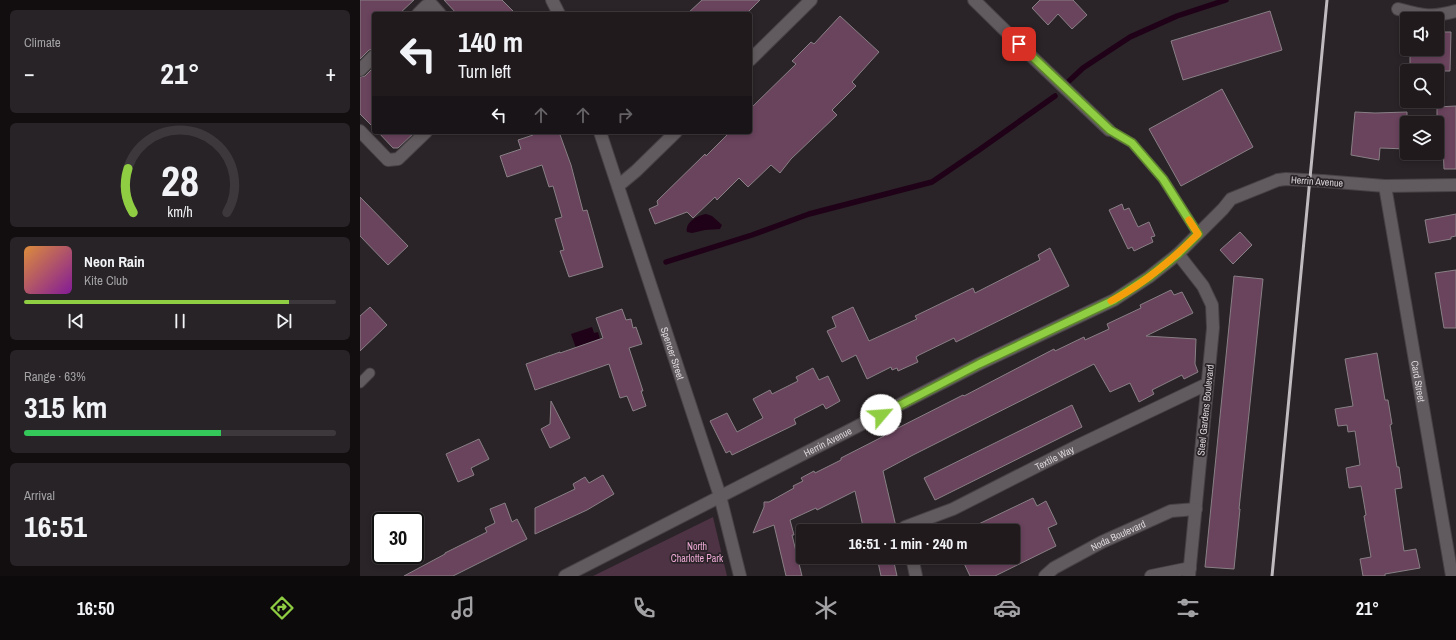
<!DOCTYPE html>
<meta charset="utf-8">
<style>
:root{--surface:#201a1d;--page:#282326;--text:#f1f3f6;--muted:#a2a1a4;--line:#3d383b;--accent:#8fcd42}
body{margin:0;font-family:"Archivo Narrow",sans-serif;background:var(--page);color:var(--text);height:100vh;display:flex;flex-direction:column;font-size:15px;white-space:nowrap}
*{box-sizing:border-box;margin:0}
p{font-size:13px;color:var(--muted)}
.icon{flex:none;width:22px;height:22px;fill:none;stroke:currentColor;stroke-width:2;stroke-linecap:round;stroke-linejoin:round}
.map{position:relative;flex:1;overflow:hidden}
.details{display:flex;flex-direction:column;gap:10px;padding:10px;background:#120e10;width:360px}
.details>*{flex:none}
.hud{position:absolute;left:12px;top:12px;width:380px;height:122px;border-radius:4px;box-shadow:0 2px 6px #0003,0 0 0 1px var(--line);background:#201a1d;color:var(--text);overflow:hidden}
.buttons{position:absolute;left:1040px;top:12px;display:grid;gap:8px}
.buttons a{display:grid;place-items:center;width:44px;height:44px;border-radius:4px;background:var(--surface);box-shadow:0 2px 6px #0003,0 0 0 1px var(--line);font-size:20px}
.speed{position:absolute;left:12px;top:512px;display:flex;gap:8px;font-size:20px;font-weight:700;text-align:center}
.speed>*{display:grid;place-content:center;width:52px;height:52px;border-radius:50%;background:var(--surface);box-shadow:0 2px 6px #0003,0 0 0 1px var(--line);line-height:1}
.speed .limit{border:2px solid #111;border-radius:6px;background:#fff;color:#111}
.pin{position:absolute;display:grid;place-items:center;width:34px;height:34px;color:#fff;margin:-17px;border-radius:8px;box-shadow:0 2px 6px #0006}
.me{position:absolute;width:44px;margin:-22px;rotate:63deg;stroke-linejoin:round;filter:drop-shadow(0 0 3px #0008)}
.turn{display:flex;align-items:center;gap:14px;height:84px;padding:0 20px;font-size:18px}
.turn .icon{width:52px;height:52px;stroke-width:2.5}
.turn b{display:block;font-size:28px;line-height:34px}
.lanes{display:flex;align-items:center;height:38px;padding:0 20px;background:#0003;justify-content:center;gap:20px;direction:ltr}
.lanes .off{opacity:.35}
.big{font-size:30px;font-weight:800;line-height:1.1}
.details .card{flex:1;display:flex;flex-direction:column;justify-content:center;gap:6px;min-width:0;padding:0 14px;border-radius:6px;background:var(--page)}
.details .dial{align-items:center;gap:0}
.dial svg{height:104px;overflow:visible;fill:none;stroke:var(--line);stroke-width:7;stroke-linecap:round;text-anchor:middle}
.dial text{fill:var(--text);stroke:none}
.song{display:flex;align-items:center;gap:12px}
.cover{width:48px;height:48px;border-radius:6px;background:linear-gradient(135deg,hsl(30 70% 55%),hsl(290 70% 35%))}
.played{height:4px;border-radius:2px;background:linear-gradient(90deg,var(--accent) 85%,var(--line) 85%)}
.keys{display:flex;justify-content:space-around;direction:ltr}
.heat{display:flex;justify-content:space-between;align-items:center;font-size:22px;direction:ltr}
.charge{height:6px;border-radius:3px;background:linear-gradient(90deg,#34c759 63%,var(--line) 0)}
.trip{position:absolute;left:436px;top:524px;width:224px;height:40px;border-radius:4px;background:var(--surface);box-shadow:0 2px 6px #0003,0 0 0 1px var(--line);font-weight:800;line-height:40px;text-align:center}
.tabs{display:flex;height:64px;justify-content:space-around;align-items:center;background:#0d0a0c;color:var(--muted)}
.tabs .icon{width:28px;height:28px}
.tabs .active{color:var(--accent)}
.tabs b{font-size:18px;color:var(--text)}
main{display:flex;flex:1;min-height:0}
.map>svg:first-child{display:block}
</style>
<main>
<section class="details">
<div class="card"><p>Climate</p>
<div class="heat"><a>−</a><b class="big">21°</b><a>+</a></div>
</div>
<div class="card dial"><svg viewBox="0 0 100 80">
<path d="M14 69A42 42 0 1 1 86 69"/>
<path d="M14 69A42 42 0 0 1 10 35" stroke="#8fcd42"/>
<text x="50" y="56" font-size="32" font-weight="700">28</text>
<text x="50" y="72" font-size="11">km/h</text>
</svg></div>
<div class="card">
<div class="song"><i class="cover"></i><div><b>Neon Rain</b><p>Kite Club</p></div></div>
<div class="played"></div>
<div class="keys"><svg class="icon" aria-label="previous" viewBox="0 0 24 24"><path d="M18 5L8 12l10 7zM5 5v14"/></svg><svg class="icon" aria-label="pause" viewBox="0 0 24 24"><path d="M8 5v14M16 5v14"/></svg><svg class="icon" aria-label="next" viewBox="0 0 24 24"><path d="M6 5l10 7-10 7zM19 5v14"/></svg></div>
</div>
<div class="card"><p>Range · 63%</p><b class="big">315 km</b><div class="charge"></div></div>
<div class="card"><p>Arrival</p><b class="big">16:51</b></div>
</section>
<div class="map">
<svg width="1096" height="576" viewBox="0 0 1096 576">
<rect width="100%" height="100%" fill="#2a2327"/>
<!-- green -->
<path fill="#4d3344" d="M353,517L367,576H233Z"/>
<!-- water -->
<g fill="#200218">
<path d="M346,214L352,216L362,225L360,229L345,230L332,233L327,232C325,222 338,215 346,214Z"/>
<path d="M232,327L234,333L238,332L240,339L216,348L211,334Z"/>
</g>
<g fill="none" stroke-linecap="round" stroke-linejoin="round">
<!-- stream -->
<g stroke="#200218" stroke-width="5.5">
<path d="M709,81L723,68L770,37L817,16L866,0"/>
<path d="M306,262L392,235L449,214L572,182L619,150L695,96"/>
</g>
</g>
<!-- building -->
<g fill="#6a435d" stroke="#888085">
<path d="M0,0H54L39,14H14V49L9,50L0,59Z"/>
<path d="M84,0H142L156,14H97Z"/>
<path d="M342,0H400L386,14H327Z"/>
<path d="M680,0H713L727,15L712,29L698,14L688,25L672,8Z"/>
<path d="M910,11L922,50L823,80L811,41Z"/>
<path d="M480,16L519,52L492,82L496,86L472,110L477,115L431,159L420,173L411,165L388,187L379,178L357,200L355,197L333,218L327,212L295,224L289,209L298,205L297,201L345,154L346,156L370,132H390V109L436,64L432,61L451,42L454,44Z"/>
<path d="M1077,32H1091L1090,71H1075V66H1050V52H1063V49H1077Z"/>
<path d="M14,67V128L0,114V77L5,76Z"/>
<path d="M862,89L893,147L821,186L789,129Z"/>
<path d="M1096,106V169H1084L1082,123H1077V107Z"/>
<path d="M995,112L1015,113L1047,112V149L1020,148L1019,160L991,155Z"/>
<path d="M18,132H55L38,148H33Z"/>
<path d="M172,132H199L211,165L223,211L227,210L243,267L209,277L200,251L204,250L195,219L202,217L193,186L189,187L182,165L147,177L140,156L161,149L158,140L173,135Z"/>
<path d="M0,197L48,246L28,265L0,236Z"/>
<path d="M762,204L764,210L769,208L778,227L789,222L795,236L791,237L793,242L774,251L772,247L768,249L749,210Z"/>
<path d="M1096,214V236L1091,237V239L1069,243L1065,220Z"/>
<path d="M880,232L892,245L873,264L860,250Z"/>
<path d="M690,248L709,286L596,342L594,338L559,355L556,357L558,362L538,371L537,368L532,370L531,367L507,379L496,355L482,362L467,331L476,327L472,317L493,307L509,341L557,319L555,316L613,288L615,293L670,265L680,260L678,255Z"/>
<path d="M1096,270V328H1084L1075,273Z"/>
<path d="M874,276L903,279L879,509H880L874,569L845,567Z"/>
<path d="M811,290L814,295L822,292L833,313L786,336L836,339L835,364L838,372L824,379L822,375L792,390L794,394L779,402L770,383L750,392L734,364L553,455L523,471L537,531H504L495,491L457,510L456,508L430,520L434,535H432L442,576H426L414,525L393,533L404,507V502H409L434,488L433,486L443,481L441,478L454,471L455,473L481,460V458L524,436V435L603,395L604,396L694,349L695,351L724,337L725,340L749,329L747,324L781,308L780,305Z"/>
<path d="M10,307L27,325L0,351V316Z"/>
<path d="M262,309L266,320L271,319L273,328L276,327L282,344L269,348L283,391H281L286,406L273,411L267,396L260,398L249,364L175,390L166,364L200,352V353L243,338L236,318Z"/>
<path d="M1017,353L1025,400H1028L1032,424L1030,425L1037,467H1039L1042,488L1035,489L1044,551L1056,549L1060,568L1025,574V576H1003L1000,559L1011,557L1004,516L1006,515L1001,486L989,488L986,468L1000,465L995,431L988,432L987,425L978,426L975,409L993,406L985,359Z"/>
<path d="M453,368L459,380L468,376L480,401L466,409L463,404L434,419L436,424L372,455L370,451L366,453L350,421L367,413L377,432L403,418L393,399L410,390L412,394L438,381L436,377Z"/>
<path d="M191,401L210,438L190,448L181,429L190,424Z"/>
<path d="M712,405L722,427L575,500L564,478Z"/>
<path d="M119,439L129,459L111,468L114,475L98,482L86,454Z"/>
<path d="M243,475L254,494L227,510L175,534V508L215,489L213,484L225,477L229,483Z"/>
<path d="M673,498L677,506L686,501L697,524L688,528L696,546L635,576H610L601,557H653V531H604Z"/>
<path d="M145,503L152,522L157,519L167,539L93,576H44L85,554V553L127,532L125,528L135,523L130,509Z"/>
<path d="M510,557H538L533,558L537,576H521L518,562L511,563Z"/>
</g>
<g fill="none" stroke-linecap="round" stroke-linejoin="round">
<!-- service casing -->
<g stroke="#464144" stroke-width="11">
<g id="service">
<path d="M749,130L772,143L803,179L838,234"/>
<path d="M0,383L10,373"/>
</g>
</g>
<!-- pedestrian casing -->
<g stroke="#464144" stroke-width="14">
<path id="pedestrian" d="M918,180L926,179L963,181"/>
</g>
<!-- minor casing -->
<g stroke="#464144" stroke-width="14">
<g id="minor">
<path d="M192,0L199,14"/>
<path d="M614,0L670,55L749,130"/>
<path d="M1038,9C1064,16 1070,18 1096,11"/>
<path d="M58,14L66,6L72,5L80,14"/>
<path d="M390,60L451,0"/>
<path d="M0,70L14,56"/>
<path d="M0,131L28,160L38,159L66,132"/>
<path id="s1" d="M240,132L360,496L380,576"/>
<path d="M963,181L1025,186L1096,185"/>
<path d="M258,186L276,171L316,132"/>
<path id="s2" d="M1025,186L1092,576"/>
<path d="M818,254L843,286L852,305L853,328L829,576"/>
<path id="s3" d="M546,531L545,527L593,509L717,446L847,384"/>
<path d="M552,557L556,576"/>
<path id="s4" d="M205,576L619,364L754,300L789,277L818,254L863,209L871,199L918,180"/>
<path id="s5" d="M685,576L694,568L742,542L811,511L836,509"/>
<path d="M791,576L830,568"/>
</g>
</g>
<!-- service -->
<use href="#service" stroke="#615a5e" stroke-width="9"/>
<!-- pedestrian -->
<use href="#pedestrian" stroke="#615a5e" stroke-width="12"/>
<!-- minor -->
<use href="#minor" stroke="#615a5e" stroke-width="12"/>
<!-- rail -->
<path stroke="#bfbbbe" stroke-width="3" d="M912,576L967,0"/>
</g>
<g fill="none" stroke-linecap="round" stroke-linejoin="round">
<!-- route casing -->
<g stroke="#5d852b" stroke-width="10">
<path id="route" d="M521,415L619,364L754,300L789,277L818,254L838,234L803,179L772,143L750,130L659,44"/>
</g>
<!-- route -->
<use href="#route" stroke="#8fcd42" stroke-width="7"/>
<!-- slow -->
<path stroke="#f59e0b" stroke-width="7" d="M751,301C784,284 812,260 838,234L829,220"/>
</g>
<g text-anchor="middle" stroke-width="3.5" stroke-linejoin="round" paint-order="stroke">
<!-- street labels -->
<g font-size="10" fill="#d9d5d8" stroke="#2a2327">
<text transform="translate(957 181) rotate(4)" y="4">Herrin Avenue</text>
<text dy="4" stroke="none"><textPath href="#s1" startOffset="233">Spencer Street</textPath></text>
<text dy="4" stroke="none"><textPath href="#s2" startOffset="198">Card Street</textPath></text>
<text transform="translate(845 410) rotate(-84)" y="4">Steel Gardens Boulevard</text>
<text dy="4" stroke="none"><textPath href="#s4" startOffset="295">Herrin Avenue</textPath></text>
<text dy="4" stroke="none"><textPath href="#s3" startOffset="169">Textile Way</textPath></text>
<text dy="4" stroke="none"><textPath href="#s5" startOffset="84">Noda Boulevard</textPath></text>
</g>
<!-- park labels -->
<g font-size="10" fill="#eba8d3" stroke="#2a2327">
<text x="337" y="550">North<tspan x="337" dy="12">Charlotte Park</tspan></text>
</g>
</g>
</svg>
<div class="buttons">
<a><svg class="icon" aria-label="sound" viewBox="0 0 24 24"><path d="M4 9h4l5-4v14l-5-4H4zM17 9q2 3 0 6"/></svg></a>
<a><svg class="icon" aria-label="search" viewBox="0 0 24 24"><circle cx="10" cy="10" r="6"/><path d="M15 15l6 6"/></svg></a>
<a><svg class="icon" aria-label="layers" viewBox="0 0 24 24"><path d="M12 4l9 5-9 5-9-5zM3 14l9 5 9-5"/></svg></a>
</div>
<div class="speed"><div class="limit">30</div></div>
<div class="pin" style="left:659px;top:44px;background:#d93025"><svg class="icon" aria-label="arrive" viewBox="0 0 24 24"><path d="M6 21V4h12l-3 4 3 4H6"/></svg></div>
<svg class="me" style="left:521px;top:415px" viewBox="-20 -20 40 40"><circle r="19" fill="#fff"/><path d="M0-13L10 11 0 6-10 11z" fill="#8fcd42"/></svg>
<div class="trip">16:51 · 1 min · 240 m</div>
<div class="hud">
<div class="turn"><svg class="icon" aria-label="left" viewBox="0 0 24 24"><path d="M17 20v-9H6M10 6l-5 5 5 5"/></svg><div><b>140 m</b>Turn left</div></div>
<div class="lanes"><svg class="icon" aria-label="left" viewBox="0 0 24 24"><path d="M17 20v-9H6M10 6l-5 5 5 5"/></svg><svg class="icon off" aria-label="ahead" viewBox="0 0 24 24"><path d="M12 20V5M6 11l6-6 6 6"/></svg><svg class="icon off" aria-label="ahead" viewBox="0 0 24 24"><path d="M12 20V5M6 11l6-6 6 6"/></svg><svg class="icon off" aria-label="right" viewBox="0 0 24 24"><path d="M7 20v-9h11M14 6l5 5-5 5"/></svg></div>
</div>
</div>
</main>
<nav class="tabs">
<b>16:50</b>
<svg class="icon active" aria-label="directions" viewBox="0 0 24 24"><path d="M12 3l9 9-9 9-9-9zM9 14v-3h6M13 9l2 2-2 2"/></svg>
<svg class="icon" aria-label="music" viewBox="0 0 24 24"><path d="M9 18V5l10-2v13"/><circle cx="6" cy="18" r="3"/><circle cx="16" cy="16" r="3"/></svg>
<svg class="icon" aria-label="phone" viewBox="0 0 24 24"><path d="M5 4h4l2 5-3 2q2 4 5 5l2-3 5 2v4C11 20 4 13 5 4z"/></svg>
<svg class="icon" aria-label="climate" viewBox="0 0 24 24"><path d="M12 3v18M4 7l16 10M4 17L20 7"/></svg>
<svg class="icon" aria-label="car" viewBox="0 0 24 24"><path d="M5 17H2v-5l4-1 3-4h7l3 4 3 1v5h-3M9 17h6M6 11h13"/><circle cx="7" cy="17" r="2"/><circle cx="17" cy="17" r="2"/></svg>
<svg class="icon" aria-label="filters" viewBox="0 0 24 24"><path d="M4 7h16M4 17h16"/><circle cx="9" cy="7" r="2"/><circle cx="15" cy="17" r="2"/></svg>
<b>21°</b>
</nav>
